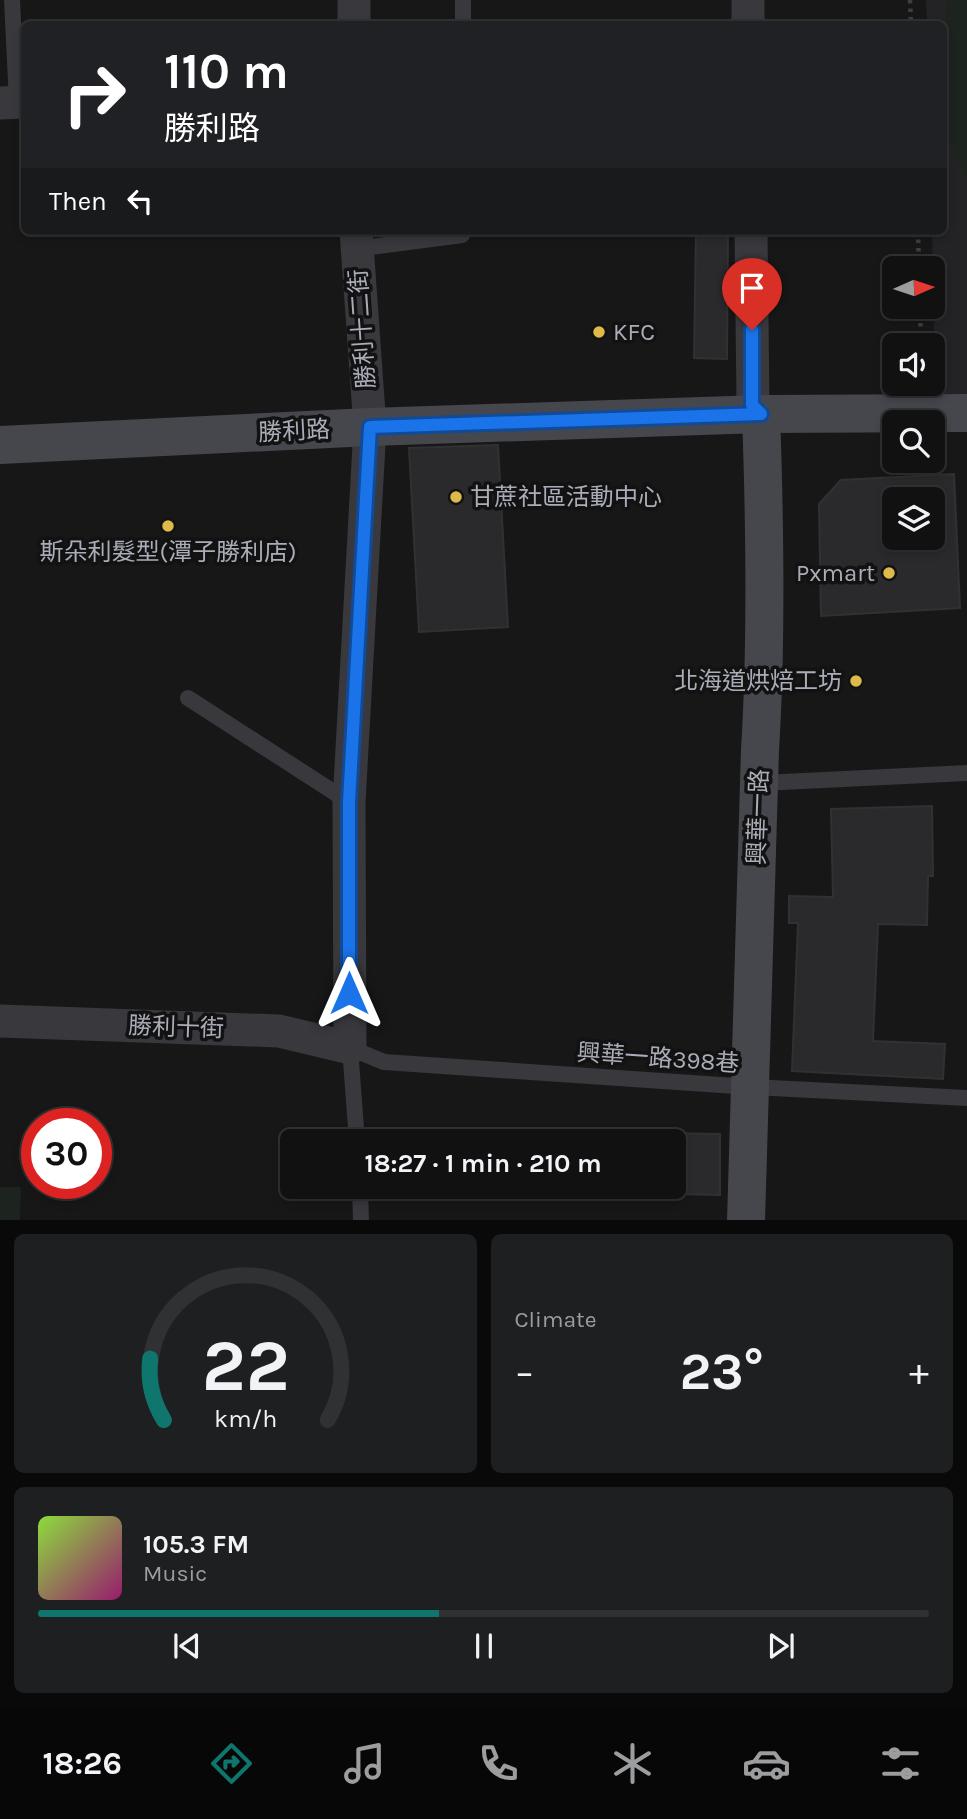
<!DOCTYPE html>
<meta charset="utf-8">
<style>
:root{--surface:#111112;--page:#1e1f20;--text:#f1f3f6;--muted:#9c9d9f;--line:#303132;--accent:#0f766e}
body{margin:0;font-family:Karla,"Noto Sans TC",sans-serif;background:var(--page);color:var(--text);height:100vh;display:flex;flex-direction:column;font-size:26px;white-space:nowrap}
*{box-sizing:border-box;margin:0}
p{font-size:23px;color:var(--muted)}
.icon{flex:none;width:38px;height:38px;fill:none;stroke:currentColor;stroke-width:2;stroke-linecap:round;stroke-linejoin:round}
.map{position:relative;height:1220px;overflow:hidden}
.details{display:flex;flex-direction:column;gap:14px;padding:14px;background:#09090a;flex:1}
.details>*{flex:none}
.guide{position:absolute;left:21px;top:21px;width:926px;height:214px;border-radius:10px;box-shadow:0 4px 10px #0003,0 0 0 2px var(--line);background:#202124;color:#fff;overflow:hidden}
.needle{width:46px;rotate:87deg}
.buttons{position:absolute;left:882px;top:256px;display:grid;gap:14px}
.buttons a{display:grid;place-items:center;width:63px;height:63px;border-radius:10px;background:var(--surface);box-shadow:0 4px 10px #0003,0 0 0 2px var(--line);font-size:35px}
.speed{position:absolute;left:21px;top:1108px;display:flex;gap:14px;font-size:35px;font-weight:700;text-align:center}
.speed>*{display:grid;place-content:center;width:91px;height:91px;border-radius:50%;background:var(--surface);box-shadow:0 4px 10px #0003,0 0 0 2px var(--line);line-height:1}
.speed .limit{border:10px solid #d22;background:#fff;color:#111}
.pin{position:absolute;display:grid;place-items:center;width:60px;height:60px;color:#fff;margin:-72px -30px;border-radius:50% 50% 50% 0;rotate:-45deg;box-shadow:0 0 7px #0007}
.pin .icon{rotate:45deg}
.me{position:absolute;width:77px;margin:-38px;rotate:0deg;stroke-linejoin:round;filter:drop-shadow(0 0 5px #0008)}
.turn{display:flex;align-items:center;gap:24px;height:147px;padding:0 28px;font-size:32px}
.turn .icon{width:91px;height:91px;stroke-width:2.5}
.turn b{display:block;font-size:49px;line-height:60px}
.then{display:flex;align-items:center;height:66px;padding:0 28px;background:#0003;gap:14px;font-size:26px}
.big{font-size:52px;font-weight:700;line-height:1.1}
.details .tile{flex:1;display:flex;flex-direction:column;justify-content:center;gap:10px;min-width:0;padding:0 24px;border-radius:10px;background:var(--page)}
.details .dial{align-items:center;gap:0}
.dial svg{height:182px;overflow:visible;fill:none;stroke:var(--line);stroke-width:7;stroke-linecap:round;text-anchor:middle}
.dial text{fill:var(--text);stroke:none}
.song{display:flex;align-items:center;gap:21px}
.cover{width:84px;height:84px;border-radius:10px;background:linear-gradient(135deg,hsl(90 70% 55%),hsl(320 70% 35%))}
.played{height:7px;border-radius:4px;background:linear-gradient(90deg,var(--accent) 45%,var(--line) 45%)}
.keys{display:flex;justify-content:space-around;direction:ltr}
.heat{display:flex;justify-content:space-between;align-items:center;font-size:38px;direction:ltr}
.details .tiles{flex:1;display:grid;gap:14px;grid-template-columns:1fr 1fr}
.tile:last-child{grid-column:span 2}
.trip{position:absolute;left:280px;top:1129px;width:406px;height:70px;border-radius:10px;background:var(--surface);box-shadow:0 4px 10px #0003,0 0 0 2px var(--line);font-weight:700;line-height:70px;text-align:center}
.menu{display:flex;height:112px;justify-content:space-around;align-items:center;background:#070707;color:var(--muted)}
.menu .icon{width:49px;height:49px}
.menu .on{color:var(--accent)}
.menu b{font-size:32px;color:var(--text)}
.map>svg:first-child{display:block}
</style>
<div class="map">
<svg width="967" height="1221" viewBox="0 0 967 1221">
<rect width="100%" height="100%" fill="#171718"/>
<!-- built -->
<path fill="#232325" d="M926,0H967V400L936,401L932,231H943V24H927Z"/>
<!-- green -->
<g fill="#1d231e">
<path d="M947,0H967V178L950,144L943,116V50Z"/>
<path d="M0,1187H21L20,1220H0Z"/>
</g>
<!-- building -->
<g fill="#2a2a2c" stroke="#313134" stroke-width="2" fill-rule="evenodd">
<path d="M696,231H728L727,359L694,358Z"/>
<path d="M498,445L508,627L419,632L409,448Z"/>
<path d="M954,474L960,608L821,616L819,504L841,480ZM894,499H933V537H894Z"/>
<path d="M932,806L933,876H928L927,925L878,924L873,1041L945,1044L943,1079L792,1071L798,923H789V896L833,897L831,809Z"/>
<path d="M594,1132L720,1134V1195L593,1192V1186H674V1141H594Z"/>
</g>
<g fill="none" stroke-linecap="round" stroke-linejoin="round">
<!-- path -->
<g stroke="#3e3f44" stroke-width="4.5" stroke-dasharray="3.5 5" stroke-linecap="butt">
<path d="M910,0L911,24"/>
<path d="M918,231L919,268"/>
<path d="M920,306L921,345"/>
</g>
<!-- lane -->
<g stroke="#38383d" stroke-width="16">
<path d="M12,0L17,102"/>
<path d="M463,24V0"/>
<path d="M356,249L462,235V231"/>
<path d="M188,698L349,802"/>
<path d="M760,783L967,773"/>
<path d="M357,1141L350,1048L384,1062L750,1087L967,1098"/>
<path d="M360,1186L361,1221"/>
</g>
<!-- street -->
<g stroke="#38383d" stroke-width="33">
<path d="M748,0V24"/>
<path d="M354,24V0"/>
<path d="M0,103L24,102"/>
<path d="M751,231L753,405L761,414"/>
<path d="M0,1021L279,1031L350,1048L349,802L370,427L356,231"/>
</g>
<!-- secondary -->
<g stroke="#46474d" stroke-width="38">
<path d="M0,445L370,427L761,414L967,413"/>
<path d="M746,1221L760,750C767,639 765,526 761,414"/>
</g>
</g>
<g fill="none" stroke-linecap="round" stroke-linejoin="round">
<!-- route casing -->
<g stroke="#114b97" stroke-width="18">
<path id="route" d="M349,993V802L370,427L761,414L752,405V330"/>
</g>
<!-- route -->
<use href="#route" stroke="#1a73e8" stroke-width="12"/>
</g>
<!-- markers -->
<g fill="#ddba49" stroke="#121213" stroke-width="2.5">
<circle cx="599" cy="332" r="7"/>
<circle cx="456" cy="497" r="7"/>
<circle cx="168" cy="526" r="7"/>
<circle cx="889" cy="573" r="7"/>
<circle cx="856" cy="681" r="7"/>
</g>
<g text-anchor="middle" stroke-width="7" stroke-linejoin="round" paint-order="stroke">
<!-- street labels -->
<g font-size="24" fill="#aaadb7" stroke="#121213">
<text transform="translate(362 329) rotate(-94)" y="8">勝利十二街</text>
<text transform="translate(294 431) rotate(-3)" y="8">勝利路</text>
<text transform="translate(758 817) rotate(-88)" y="8">興華一路</text>
<text transform="translate(176 1027) rotate(2)" y="8">勝利十街</text>
<text transform="translate(658 1058) rotate(4)" y="8">興華一路398巷</text>
</g>
<!-- poi labels -->
<g font-size="24" fill="#aaadb7" stroke="#121213" text-anchor="start">
<text x="613" y="340">KFC</text>
<text x="470" y="505">甘蔗社區活動中心</text>
<text x="168" y="560" text-anchor="middle">斯朵利髮型(潭子勝利店)</text>
<text x="875" y="581" text-anchor="end">Pxmart</text>
<text x="842" y="689" text-anchor="end">北海道烘焙工坊</text>
</g>
</g>
</svg>
<div class="buttons">
<a><svg class="needle" viewBox="-14 -14 28 28"><path d="M0-13l5 13h-10z" fill="#e53935"/><path d="M0 13l5-13h-10z" fill="#9c9d9f"/></svg></a>
<a><svg class="icon" aria-label="sound" viewBox="0 0 24 24"><path d="M4 9h4l5-4v14l-5-4H4zM17 9q2 3 0 6"/></svg></a>
<a><svg class="icon" aria-label="search" viewBox="0 0 24 24"><circle cx="10" cy="10" r="6"/><path d="M15 15l6 6"/></svg></a>
<a><svg class="icon" aria-label="layers" viewBox="0 0 24 24"><path d="M12 4l9 5-9 5-9-5zM3 14l9 5 9-5"/></svg></a>
</div>
<div class="speed"><div class="limit">30</div></div>
<div class="pin" style="left:752px;top:330px;background:#d93025"><svg class="icon" aria-label="arrive" viewBox="0 0 24 24"><path d="M6 21V4h12l-3 4 3 4H6"/></svg></div>
<svg class="me" style="left:349px;top:993px" viewBox="-20 -20 40 40"><path d="M0-17L14 15 0 8-14 15z" fill="#1a73e8" stroke="#fff" stroke-width="4"/></svg>
<div class="trip">18:27 · 1 min · 210 m</div>
<div class="guide">
<div class="turn"><svg class="icon" aria-label="right" viewBox="0 0 24 24"><path d="M7 20v-9h11M14 6l5 5-5 5"/></svg><div><b>110 m</b>勝利路</div></div>
<div class="then">Then<svg class="icon" aria-label="left" viewBox="0 0 24 24"><path d="M17 20v-9H6M10 6l-5 5 5 5"/></svg></div>
</div>
</div>
<section class="details">
<div class="tiles">
<div class="tile dial"><svg viewBox="0 0 100 80">
<path d="M14 69A42 42 0 1 1 86 69"/>
<path d="M14 69A42 42 0 0 1 8 42" stroke="#0f766e"/>
<text x="50" y="56" font-size="32" font-weight="700">22</text>
<text x="50" y="72" font-size="11">km/h</text>
</svg></div>
<div class="tile"><p>Climate</p>
<div class="heat"><a>−</a><b class="big">23°</b><a>+</a></div>
</div>
<div class="tile">
<div class="song"><i class="cover"></i><div><b>105.3 FM</b><p>Music</p></div></div>
<div class="played"></div>
<div class="keys"><svg class="icon" aria-label="previous" viewBox="0 0 24 24"><path d="M18 5L8 12l10 7zM5 5v14"/></svg><svg class="icon" aria-label="pause" viewBox="0 0 24 24"><path d="M8 5v14M16 5v14"/></svg><svg class="icon" aria-label="next" viewBox="0 0 24 24"><path d="M6 5l10 7-10 7zM19 5v14"/></svg></div>
</div>
</div>
</section>
<nav class="menu">
<b>18:26</b>
<svg class="icon on" aria-label="directions" viewBox="0 0 24 24"><path d="M12 3l9 9-9 9-9-9zM9 14v-3h6M13 9l2 2-2 2"/></svg>
<svg class="icon" aria-label="music" viewBox="0 0 24 24"><path d="M9 18V5l10-2v13"/><circle cx="6" cy="18" r="3"/><circle cx="16" cy="16" r="3"/></svg>
<svg class="icon" aria-label="phone" viewBox="0 0 24 24"><path d="M5 4h4l2 5-3 2q2 4 5 5l2-3 5 2v4C11 20 4 13 5 4z"/></svg>
<svg class="icon" aria-label="climate" viewBox="0 0 24 24"><path d="M12 3v18M4 7l16 10M4 17L20 7"/></svg>
<svg class="icon" aria-label="car" viewBox="0 0 24 24"><path d="M5 17H2v-5l4-1 3-4h7l3 4 3 1v5h-3M9 17h6M6 11h13"/><circle cx="7" cy="17" r="2"/><circle cx="17" cy="17" r="2"/></svg>
<svg class="icon" aria-label="filters" viewBox="0 0 24 24"><path d="M4 7h16M4 17h16"/><circle cx="9" cy="7" r="2"/><circle cx="15" cy="17" r="2"/></svg>
</nav>
